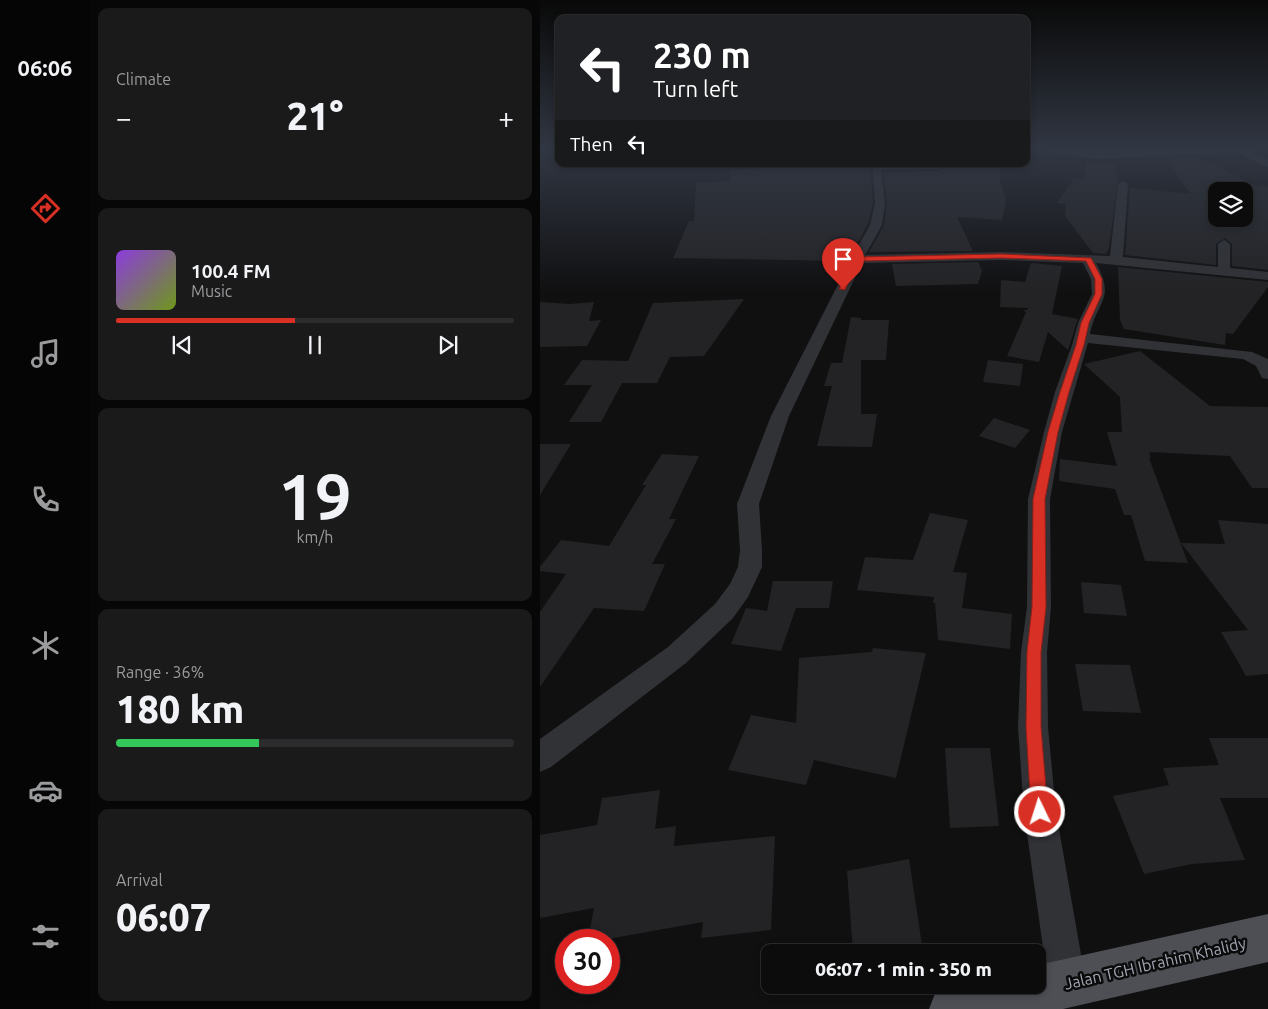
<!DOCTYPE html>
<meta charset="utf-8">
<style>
:root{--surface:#0c0c0d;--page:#1a1a1b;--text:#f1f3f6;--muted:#9a9b9d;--line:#2c2c2e;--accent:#d93025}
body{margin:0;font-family:Ubuntu,sans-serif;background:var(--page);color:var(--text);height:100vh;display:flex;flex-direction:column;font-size:19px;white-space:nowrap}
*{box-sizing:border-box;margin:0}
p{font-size:16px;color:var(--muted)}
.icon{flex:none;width:28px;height:28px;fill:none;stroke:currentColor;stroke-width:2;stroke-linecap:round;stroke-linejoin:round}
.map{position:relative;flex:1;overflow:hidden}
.sheet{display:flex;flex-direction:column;gap:8px;padding:8px;background:#070707;width:450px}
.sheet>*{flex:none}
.hud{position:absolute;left:15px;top:15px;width:475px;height:152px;border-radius:10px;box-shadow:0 2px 8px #0003,0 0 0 1px var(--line);background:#202124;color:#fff;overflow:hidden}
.controls{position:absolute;left:668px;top:182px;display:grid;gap:10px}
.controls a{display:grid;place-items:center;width:45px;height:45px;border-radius:10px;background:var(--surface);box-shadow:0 2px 8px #0003,0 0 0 1px var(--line);font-size:25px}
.speed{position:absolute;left:15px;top:929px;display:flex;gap:10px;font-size:25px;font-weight:700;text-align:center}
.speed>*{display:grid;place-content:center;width:65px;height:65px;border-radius:50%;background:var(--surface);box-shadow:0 2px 8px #0003,0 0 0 1px var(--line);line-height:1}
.speed .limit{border:8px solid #d22;background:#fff;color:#111}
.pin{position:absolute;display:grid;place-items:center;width:42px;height:42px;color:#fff;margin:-51px -21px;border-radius:50% 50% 50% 0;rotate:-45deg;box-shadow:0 0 5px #0007}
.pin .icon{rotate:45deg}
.me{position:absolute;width:55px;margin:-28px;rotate:356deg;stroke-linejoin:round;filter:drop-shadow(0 0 4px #0008)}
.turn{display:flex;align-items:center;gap:18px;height:105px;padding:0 15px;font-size:22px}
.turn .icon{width:65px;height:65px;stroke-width:2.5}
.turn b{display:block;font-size:35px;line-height:42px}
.then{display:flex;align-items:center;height:48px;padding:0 15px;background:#0003;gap:10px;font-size:19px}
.big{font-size:38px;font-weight:800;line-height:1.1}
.sheet .widget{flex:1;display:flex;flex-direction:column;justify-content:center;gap:8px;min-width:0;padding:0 18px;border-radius:10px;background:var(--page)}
.sheet .dial{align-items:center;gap:0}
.dial b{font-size:65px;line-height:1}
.song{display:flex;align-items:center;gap:15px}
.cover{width:60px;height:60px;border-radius:8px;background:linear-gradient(135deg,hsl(270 70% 55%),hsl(80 70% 35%))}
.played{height:5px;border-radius:2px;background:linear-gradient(90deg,var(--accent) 45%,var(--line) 45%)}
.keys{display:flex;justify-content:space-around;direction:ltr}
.heat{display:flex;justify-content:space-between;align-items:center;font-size:28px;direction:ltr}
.charge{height:8px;border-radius:4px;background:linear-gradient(90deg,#34c759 36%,var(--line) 0)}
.trip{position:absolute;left:221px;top:944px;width:285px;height:50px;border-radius:10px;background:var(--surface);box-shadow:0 2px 8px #0003,0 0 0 1px var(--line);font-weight:800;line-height:50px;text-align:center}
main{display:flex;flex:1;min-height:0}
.menu{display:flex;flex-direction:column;width:90px;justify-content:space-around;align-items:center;background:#050505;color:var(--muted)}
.menu .icon{width:35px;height:35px}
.menu .selected{color:var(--accent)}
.menu b{font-size:22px;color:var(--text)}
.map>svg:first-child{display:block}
</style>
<main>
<nav class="menu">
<b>06:06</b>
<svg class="icon selected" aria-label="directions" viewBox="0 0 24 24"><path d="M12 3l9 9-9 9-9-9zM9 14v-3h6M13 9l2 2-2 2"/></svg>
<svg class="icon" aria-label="music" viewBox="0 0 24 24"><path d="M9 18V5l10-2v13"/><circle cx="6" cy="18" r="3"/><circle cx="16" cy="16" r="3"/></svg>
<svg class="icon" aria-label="phone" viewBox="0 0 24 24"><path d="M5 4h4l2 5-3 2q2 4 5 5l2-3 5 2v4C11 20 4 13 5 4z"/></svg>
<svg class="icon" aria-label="climate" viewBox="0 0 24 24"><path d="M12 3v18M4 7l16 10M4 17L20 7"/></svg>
<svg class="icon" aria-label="car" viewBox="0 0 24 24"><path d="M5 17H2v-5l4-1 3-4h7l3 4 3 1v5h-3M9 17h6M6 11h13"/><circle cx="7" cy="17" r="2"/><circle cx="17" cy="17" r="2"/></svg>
<svg class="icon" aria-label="filters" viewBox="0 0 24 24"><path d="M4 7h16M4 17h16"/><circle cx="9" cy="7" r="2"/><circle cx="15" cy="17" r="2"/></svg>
</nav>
<section class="sheet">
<div class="widget"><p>Climate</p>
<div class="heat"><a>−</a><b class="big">21°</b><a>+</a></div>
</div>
<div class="widget">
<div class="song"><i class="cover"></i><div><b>100.4 FM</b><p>Music</p></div></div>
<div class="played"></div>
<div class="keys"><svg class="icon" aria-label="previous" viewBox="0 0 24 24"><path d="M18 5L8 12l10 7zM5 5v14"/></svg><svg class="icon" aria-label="pause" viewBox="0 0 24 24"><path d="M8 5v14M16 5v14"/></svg><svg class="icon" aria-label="next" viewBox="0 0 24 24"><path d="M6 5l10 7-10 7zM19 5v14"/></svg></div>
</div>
<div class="widget dial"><b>19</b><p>km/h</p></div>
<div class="widget"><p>Range · 36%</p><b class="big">180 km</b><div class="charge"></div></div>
<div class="widget"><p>Arrival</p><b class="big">06:07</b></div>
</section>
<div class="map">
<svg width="728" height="1009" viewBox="0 0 728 1009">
<rect width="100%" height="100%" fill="#101011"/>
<!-- building -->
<g fill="#232325" fill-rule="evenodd">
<path d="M656,156L717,186H728V270L692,266V244L685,238L676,244V265L585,255L590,188L651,194L624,158ZM676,191H704V219H676Z"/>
<path d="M546,163L575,165L578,182L569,247L566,254L553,253L525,216L526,204L517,203L534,178L545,179Z"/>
<path d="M243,164H330L333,203L328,224L313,252H305L302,261L133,258L149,221H154L156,183L191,181L190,170L242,167Z"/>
<path d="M405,164H460V181L466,200L462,220L417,217L433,251L329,252L344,225L347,203L343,172L400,171L407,167Z"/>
<path d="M438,262L442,271L438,284L356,286L352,264Z"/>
<path d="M491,263L522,266L512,314L538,319L528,350L508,332L499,362L467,356L486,312L483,310H487L488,308L460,307L461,280L485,282Z"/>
<path d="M578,267L728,282V287L693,334L686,333L685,345L584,329L580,320Z"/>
<path d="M204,299L164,356L130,357L117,383H82L61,422H29L52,385H24L42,360L88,361L113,303Z"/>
<path d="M0,302L30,304L54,302L49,321L61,320L47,346L0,347Z"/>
<path d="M311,317L321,318V320H349L346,360H321V414H337L332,447L277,446L292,386H284L291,363H302Z"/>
<path d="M600,351L670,406L728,407V488H712L690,456L609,452L611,458H609L648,563L605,561L591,515H584L575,489L519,481L520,459L577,466L567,432H582L580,397L544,364Z"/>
<path d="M448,360L483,364L480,386L443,382Z"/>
<path d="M454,418L490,430L475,448L439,436Z"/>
<path d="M0,444H31L0,495Z"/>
<path d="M122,454L159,456L129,519H136L112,564H125L104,611L54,608L0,687V612L26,574L0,571V567L21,540L69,546L106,485H102Z"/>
<path d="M390,513L428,520L413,572L427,573L422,608L472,614L470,649L398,640L395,603H393L394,597L317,590L325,557L373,560Z"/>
<path d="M678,520L728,524V674L706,676L681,632L708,630L641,543L685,544Z"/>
<path d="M233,581H293L289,608H256L241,651L191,644L206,608L227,611Z"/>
<path d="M541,582L581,585L587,616L544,613Z"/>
<path d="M333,648L386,653L356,778L274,760L266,785L188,770L211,715L256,723L259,658L332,652Z"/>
<path d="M535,664L590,665L601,713L543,711Z"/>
<path d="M669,738H728V798H680L705,860L652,864L604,874L573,796L629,785L623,768L679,765Z"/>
<path d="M405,748H450L459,826L410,828Z"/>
<path d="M120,790L115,829L136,826L134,846L235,836L231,930L161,938L163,922L62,940H48L54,908L0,918V835L57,825L62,798Z"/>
<path d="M369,859L383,952H313L307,871Z"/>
</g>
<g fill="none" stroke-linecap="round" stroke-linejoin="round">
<!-- street -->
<path fill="#313236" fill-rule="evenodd" d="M332,164H402L405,166L400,169L341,170L345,203L342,225L325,255L461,252L570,256L578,184L583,181L588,184L583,257L678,267V244L684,240L690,244V268L728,272V280L556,263C576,300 557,300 550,334L712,352L728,359V379L722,378L716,366L703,359L548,343L522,432L510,499L511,607L507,652L508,727L516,812L546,983L540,996L527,1002L514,996L508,983L484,812L478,727L481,652L487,607L488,499L504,432L515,392L532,345L538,323L552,294L551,279L543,263L461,260L322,263L249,416L219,504L222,550V567L208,597L193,618L146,663L11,767L0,772V739L128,647L175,604L190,584L198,567L200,550L197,504L231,416L311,259L330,225L335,203Z"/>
<!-- secondary -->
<g fill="#3f4146" fill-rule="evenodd">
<path d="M505,150H689L684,153L557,159L510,153Z"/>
<path d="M693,150H708L728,159V168Z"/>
</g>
<!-- primary -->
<path fill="#4d4f55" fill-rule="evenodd" d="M728,914V962L523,1009H389L396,991L411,985H498V965Z"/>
</g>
<!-- sky -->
<linearGradient id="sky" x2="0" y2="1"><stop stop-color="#090909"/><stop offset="0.51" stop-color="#313743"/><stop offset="1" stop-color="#313743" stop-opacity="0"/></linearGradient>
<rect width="728" height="292" fill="url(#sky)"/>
<!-- route -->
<path fill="#d93025" stroke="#8d1f18" d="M461,254L551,258L562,279V294L549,323L544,345L529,392L518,432L505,499L506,607L501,652V727L508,812L506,818L500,821L494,818L491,812L486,727L487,652L492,607L493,499L508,432L520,392L536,345L541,323L555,294V279L546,261L461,258L319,261L305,290L299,289L313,259L317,257Z"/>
<g text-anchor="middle" stroke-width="5" stroke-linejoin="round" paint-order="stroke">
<!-- near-street labels -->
<g font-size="16" fill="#a1a6b3" stroke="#0b0b0c">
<text transform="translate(615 963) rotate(-13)" y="6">Jalan TGH Ibrahim Khalidy</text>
</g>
</g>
</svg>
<div class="controls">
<a><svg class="icon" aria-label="layers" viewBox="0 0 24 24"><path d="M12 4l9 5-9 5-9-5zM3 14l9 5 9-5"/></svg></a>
</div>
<div class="speed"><div class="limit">30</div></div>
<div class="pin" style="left:303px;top:289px;background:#d93025"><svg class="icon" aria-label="arrive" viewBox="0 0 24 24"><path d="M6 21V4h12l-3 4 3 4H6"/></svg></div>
<svg class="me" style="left:500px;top:812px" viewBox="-20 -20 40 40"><circle r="17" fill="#d93025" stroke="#fff" stroke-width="3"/><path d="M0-11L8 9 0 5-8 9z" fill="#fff"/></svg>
<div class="trip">06:07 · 1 min · 350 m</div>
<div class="hud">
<div class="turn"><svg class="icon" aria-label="left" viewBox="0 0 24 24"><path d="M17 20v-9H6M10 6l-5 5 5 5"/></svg><div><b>230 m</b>Turn left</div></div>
<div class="then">Then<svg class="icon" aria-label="left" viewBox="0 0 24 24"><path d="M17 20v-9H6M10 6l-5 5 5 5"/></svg></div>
</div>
</div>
</main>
